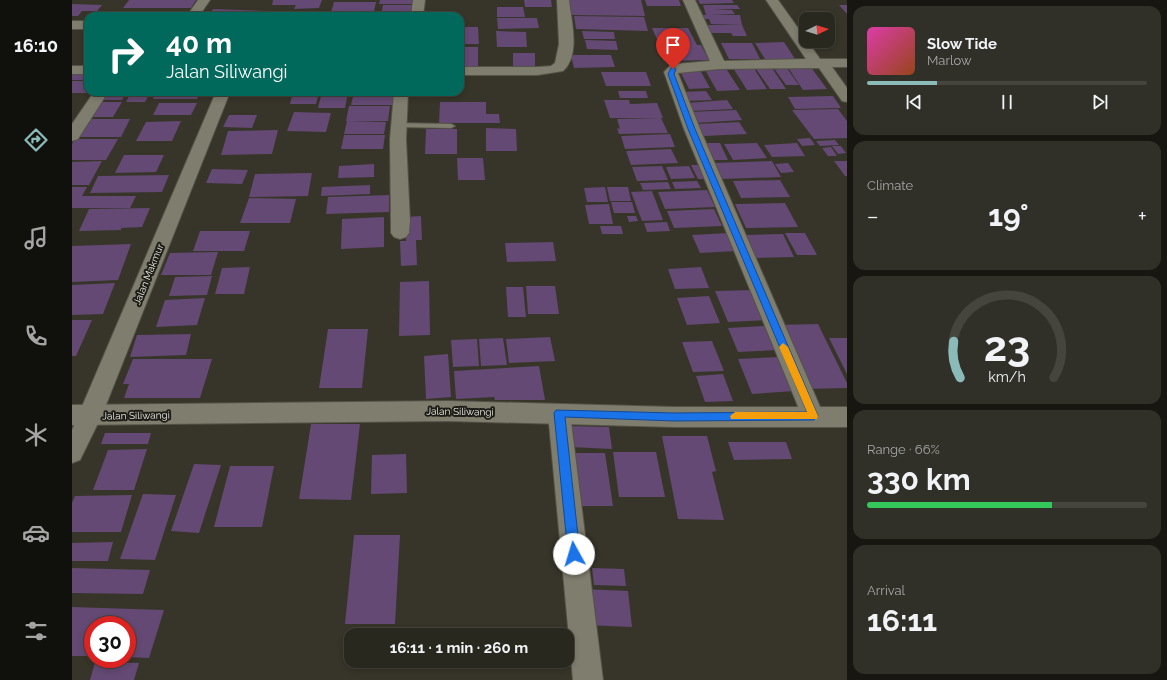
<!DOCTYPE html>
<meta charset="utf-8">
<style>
:root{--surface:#29281f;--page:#313028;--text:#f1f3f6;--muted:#a5a6a4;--line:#45443d;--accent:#8bbbb9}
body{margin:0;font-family:Raleway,sans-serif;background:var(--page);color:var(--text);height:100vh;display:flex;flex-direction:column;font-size:15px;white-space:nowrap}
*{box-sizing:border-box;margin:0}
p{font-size:13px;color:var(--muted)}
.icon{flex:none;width:22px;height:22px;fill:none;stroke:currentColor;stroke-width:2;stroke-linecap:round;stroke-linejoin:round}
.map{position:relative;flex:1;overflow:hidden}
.panel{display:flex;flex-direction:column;gap:6px;padding:6px;background:#171611;width:320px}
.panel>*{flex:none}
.top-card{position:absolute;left:12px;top:12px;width:380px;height:84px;border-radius:12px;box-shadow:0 2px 6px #0003,0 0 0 1px var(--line);background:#00695c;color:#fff;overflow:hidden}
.needle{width:26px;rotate:85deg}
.tools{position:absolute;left:727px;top:12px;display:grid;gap:8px}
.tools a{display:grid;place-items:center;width:36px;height:36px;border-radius:8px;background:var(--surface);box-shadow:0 2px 6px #0003,0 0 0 1px var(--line);font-size:20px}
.speed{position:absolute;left:12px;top:616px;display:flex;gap:8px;font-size:20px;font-weight:700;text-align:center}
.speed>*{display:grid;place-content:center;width:52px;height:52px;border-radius:50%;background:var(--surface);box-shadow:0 2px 6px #0003,0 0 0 1px var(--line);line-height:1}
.speed .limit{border:6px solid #d22;background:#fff;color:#111}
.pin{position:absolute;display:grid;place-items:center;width:34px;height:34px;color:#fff;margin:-41px -17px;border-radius:50% 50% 50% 0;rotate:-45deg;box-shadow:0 0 4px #0007}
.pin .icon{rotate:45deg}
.me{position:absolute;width:44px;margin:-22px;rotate:354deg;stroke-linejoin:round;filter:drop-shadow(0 0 3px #0008)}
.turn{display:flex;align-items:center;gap:14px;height:84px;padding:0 16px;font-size:18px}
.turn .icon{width:52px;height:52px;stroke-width:2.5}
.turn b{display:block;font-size:28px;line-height:34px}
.big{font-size:30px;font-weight:700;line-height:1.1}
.panel .card{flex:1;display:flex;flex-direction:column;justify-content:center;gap:6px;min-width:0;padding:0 14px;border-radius:12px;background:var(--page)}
.panel .dial{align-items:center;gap:0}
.dial svg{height:104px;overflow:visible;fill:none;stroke:var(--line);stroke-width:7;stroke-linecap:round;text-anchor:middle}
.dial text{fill:var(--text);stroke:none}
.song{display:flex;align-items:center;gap:12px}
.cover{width:48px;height:48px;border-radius:6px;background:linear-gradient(135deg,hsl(320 70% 55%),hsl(20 70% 35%))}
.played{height:4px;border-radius:2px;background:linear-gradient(90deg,var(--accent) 25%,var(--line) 25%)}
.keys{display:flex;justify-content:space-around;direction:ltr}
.heat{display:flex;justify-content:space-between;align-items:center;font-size:22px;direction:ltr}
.charge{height:6px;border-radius:3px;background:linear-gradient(90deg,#34c759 66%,var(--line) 0)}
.trip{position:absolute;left:272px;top:628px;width:230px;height:40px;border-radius:12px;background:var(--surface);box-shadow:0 2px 6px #0003,0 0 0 1px var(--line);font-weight:700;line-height:40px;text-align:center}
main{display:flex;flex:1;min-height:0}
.tab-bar{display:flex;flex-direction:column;width:72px;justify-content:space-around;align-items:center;background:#10100c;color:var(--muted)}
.tab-bar .icon{width:28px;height:28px}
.tab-bar .current{color:var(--accent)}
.tab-bar b{font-size:18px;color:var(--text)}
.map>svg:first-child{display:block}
</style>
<main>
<nav class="tab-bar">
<b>16:10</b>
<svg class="icon current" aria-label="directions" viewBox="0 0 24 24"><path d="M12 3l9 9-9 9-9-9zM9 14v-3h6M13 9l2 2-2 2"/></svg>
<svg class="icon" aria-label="music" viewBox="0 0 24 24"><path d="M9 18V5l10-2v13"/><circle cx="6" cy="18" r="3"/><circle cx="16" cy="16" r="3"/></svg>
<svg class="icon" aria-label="phone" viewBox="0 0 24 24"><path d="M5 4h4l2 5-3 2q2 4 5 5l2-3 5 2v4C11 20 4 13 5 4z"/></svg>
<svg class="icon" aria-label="climate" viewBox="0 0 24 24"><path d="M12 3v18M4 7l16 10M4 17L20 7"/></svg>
<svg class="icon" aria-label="car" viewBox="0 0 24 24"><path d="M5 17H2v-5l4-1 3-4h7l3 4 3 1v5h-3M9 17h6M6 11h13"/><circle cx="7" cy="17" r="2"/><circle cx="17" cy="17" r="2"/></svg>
<svg class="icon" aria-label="filters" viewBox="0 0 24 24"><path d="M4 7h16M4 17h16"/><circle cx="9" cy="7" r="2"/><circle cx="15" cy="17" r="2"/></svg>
</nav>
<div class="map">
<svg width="775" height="680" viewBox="0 0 775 680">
<rect width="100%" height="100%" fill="#373529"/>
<!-- building -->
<g fill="#634973">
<path d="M57,0H124L119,8H51Z"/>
<path d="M201,0H250L247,8L222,9L224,5H200Z"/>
<path d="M308,0H342V4H307Z"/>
<path d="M452,0H479L480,7H453Z"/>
<path d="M496,0H569L573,16L498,15Z"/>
<path d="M573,0H607L609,6H575Z"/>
<path d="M626,0H660L662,3L628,4Z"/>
<path d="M262,2H304L302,12H259Z"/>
<path d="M0,4L30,5L25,11H10L6,16H0Z"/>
<path d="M311,5H343L341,16H309Z"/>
<path d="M631,5H665L668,9H642L660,10L663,14L637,15H668L670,25L639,24L637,19H632L630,15H634Z"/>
<path d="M767,5H775V14Z"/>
<path d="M425,7H451L453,17H425Z"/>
<path d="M141,9L194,11L191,16H137Z"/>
<path d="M502,16L572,17L576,31L504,29Z"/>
<path d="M425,18H465L467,28L426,29Z"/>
<path d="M633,25H670L675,36H661L659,33H636Z"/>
<path d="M388,27H406L407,44H388Z"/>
<path d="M580,28H616L625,45H629L637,60L592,61L585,45L614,44H587Z"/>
<path d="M424,31L454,32L455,47H425Z"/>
<path d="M510,31L542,32L543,39H512Z"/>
<path d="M513,40L544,41L546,50L515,49Z"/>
<path d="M712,42L723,59H693L683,43Z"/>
<path d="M649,43H680L688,59H657Z"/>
<rect x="388" y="47" width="18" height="21"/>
<path d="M441,53H463V70L441,69Z"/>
<path d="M499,55H539L543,67L502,68Z"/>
<path d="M698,65L714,89H698L682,66Z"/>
<path d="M715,66H738L755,89L731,90Z"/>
<path d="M653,67L668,90L645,91L632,68Z"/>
<path d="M681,67L695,89L675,90L661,68Z"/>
<path d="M701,67H714L727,85H714Z"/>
<path d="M627,68L638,88L617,89L607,69Z"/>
<rect x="0" y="70" width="16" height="10"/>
<path d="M529,72H574L579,86H534Z"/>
<rect x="0" y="81" width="16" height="12"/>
<path d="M546,91H574L576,98H548Z"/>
<path d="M634,91L640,100L615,101L610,92Z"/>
<path d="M33,92H54L50,100H28Z"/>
<path d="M59,92H79L73,102H54Z"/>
<path d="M84,92H128L125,99H81Z"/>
<path d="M221,92H247L244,104H218Z"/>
<path d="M250,92H276L273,108H246Z"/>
<path d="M282,92H325L323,105H279Z"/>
<path d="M761,96L769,108L723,109L716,97Z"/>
<path d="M532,100H557L558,104L585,103L591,118H538Z"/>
<path d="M655,100L661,109L619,111L614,103Z"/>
<path d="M26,102H50L41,117H16Z"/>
<path d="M368,102H414V114H427L428,123H367Z"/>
<path d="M87,103H125L119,115H81Z"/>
<path d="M277,106H318L316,121H274Z"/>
<path d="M766,109L775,121V138L742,139L720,110Z"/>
<path d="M664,110L670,120L623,123L617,112Z"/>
<path d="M222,112L259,113L254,132L215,131Z"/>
<path d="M157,115H185L180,128L151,127Z"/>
<path d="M589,118L596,133L547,134L545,128L548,129L545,119Z"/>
<path d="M17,119H58L49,137H6Z"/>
<path d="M109,121L100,141H64L74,122Z"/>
<path d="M275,121L314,122L312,134H272Z"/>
<path d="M667,122L675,134L632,136L625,124Z"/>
<path d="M414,128L444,129L445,151H414Z"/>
<path d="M354,129H385V154H353Z"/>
<path d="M206,130L200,154L149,155L156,131Z"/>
<path d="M598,134L603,147L553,149L549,136Z"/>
<path d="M272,135H313L311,149H269Z"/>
<path d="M738,138L743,145L730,146L725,139Z"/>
<path d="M3,139H46L34,160H0V144Z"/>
<path d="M763,140L767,145L748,146L744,141Z"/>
<path d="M628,143H648L656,160H636Z"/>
<path d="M685,143L695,158L661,160L652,144Z"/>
<path d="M725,143L733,156L700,157L692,145Z"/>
<path d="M760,146H769L774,153L766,154Z"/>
<path d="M759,147L765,156H756L750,148Z"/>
<path d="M599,149L606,163L559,165L554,151Z"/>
<path d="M52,155H92L84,172L43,173Z"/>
<path d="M385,158H411L413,180H386Z"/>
<path d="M30,161L17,185H0V162Z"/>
<path d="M700,161L709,177L649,179L641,163Z"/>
<path d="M762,161H775V176H773Z"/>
<path d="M716,163L722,172L709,173L703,164Z"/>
<path d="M302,164V177L266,178L267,166Z"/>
<path d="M619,165H631L638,179H626Z"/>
<path d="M590,166L596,180L565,181L560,167Z"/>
<path d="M617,166L623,178L599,179L594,167Z"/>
<path d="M140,169L176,170L170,184L134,183Z"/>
<path d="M240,173L236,196L177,197L183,174Z"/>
<path d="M97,175L90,192L18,193L26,176Z"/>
<path d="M708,180L718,197L669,198L661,181Z"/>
<path d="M625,181L629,188L603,189L600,182Z"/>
<path d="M596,182L599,189L571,190L568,183Z"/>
<path d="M298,185V194L249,196L250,187Z"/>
<path d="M0,187H15L10,196H64L58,208H0Z"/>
<path d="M533,187L536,202H515L512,188Z"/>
<path d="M535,187H556L559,201H538Z"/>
<path d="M635,190L643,207L593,209L586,192Z"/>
<path d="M580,191L591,220L570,221L559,192Z"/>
<path d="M317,195V212L254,214L256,197Z"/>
<path d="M177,198L224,199L218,223H168Z"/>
<path d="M539,202H560L563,213H542Z"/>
<path d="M713,203L726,227L674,228L663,204Z"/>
<path d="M537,204L541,224H517L513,205Z"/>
<path d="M78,208L70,227L49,228V230L7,231L17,209Z"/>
<path d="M642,209L650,226L602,228L595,211Z"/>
<path d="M349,216L350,240H344L345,265L329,266L328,241H334L333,217Z"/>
<path d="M555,216H564L566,221L557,222Z"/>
<path d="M312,217V247L269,249L270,219Z"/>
<path d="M595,222L598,231L575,232L572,223Z"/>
<path d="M528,226H549L551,234H530Z"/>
<path d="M128,231H178L172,251H121Z"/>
<path d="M657,233L665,251L628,253L620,235Z"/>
<path d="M713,233H733L745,255H725Z"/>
<path d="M711,234L722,257L683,258L673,235Z"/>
<path d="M481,242L484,261L435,262L433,243Z"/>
<path d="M59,244L46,280L0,282V246Z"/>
<path d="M146,252L139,275H89L98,253Z"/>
<path d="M178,267L172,294H143L150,268Z"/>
<path d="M629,267L637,288L603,289L596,269Z"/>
<path d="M140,276L135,295L97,296L103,277Z"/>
<path d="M357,281L358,335L327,336L328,282Z"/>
<path d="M43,283L31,314L0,315V285Z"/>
<path d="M454,286H483L487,314H456Z"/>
<path d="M434,287H451L454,317H436Z"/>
<path d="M682,290L696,320L656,322L643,291Z"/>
<path d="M637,296L648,323L615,325L605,298Z"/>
<path d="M133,298L125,325L84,327L93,300Z"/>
<path d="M0,320H20L4,356H0Z"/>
<path d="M746,324L775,383V388L732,389L704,325Z"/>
<path d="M694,326L705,350L666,352L656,328Z"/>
<path d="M256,329H296L290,388H247Z"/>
<path d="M119,334L114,355L58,357L65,335Z"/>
<path d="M478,337L483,361L437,363L434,339Z"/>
<path d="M431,338L435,365L409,366L407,339Z"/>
<path d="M757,338H775V374Z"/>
<path d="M405,339L407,366L381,367L379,340Z"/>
<path d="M640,341L652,371L621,372L610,342Z"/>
<path d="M376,354L379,397L354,399L352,356Z"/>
<path d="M707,357L722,391L680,394L666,359Z"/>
<path d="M61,359H140L128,398H52L57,384H51Z"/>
<path d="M467,366L473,400H423L422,397L384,399L382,371Z"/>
<path d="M651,374L661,401L633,402L624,376Z"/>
<path d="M239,424H288L279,500L227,499Z"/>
<path d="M496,426L537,427L540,449L498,447Z"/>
<path d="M33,433H79L76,444H29Z"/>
<path d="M590,436H635L644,471L640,472L652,520L606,519Z"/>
<path d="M656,442H714L720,459L662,460Z"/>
<path d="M75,449L62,490H21L36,450Z"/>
<path d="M541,452H584L593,497H547Z"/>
<path d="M498,453H533L541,506H504Z"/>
<path d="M334,454L335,493L299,494L300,455Z"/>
<path d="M122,464L149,465L127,533L99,531Z"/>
<path d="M158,466H202L190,527H142Z"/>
<path d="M71,494L104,495L83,560L48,559Z"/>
<path d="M60,495L49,532H0V503L3,496Z"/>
<path d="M282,535H328L323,624H273Z"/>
<path d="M41,542L36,561H0V543Z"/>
<path d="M0,568L78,570L71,594L0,593Z"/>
<path d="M520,568L552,569L554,586L522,585Z"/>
<path d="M510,589L556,591L560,627L513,625Z"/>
<path d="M0,607L92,610L77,658L55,657V625H21V656H0Z"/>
<path d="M23,662L67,663L62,680H18Z"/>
</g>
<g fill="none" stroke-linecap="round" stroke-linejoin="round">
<!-- lane casing -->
<g stroke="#545348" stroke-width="2">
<path id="lane" d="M324,123L379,124L383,126L379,128L327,127H324Z"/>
</g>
<!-- street casing -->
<g stroke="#545348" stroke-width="2">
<g id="street">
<path d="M126,0H138L127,16H115Z"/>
<path d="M341,0H353L351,16H339Z"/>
<path d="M485,0H497C499,20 509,55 491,71L466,75H388V67H466L479,66L483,63L487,44Z"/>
<path d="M611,0H623L652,61L734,59L694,0H706L748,59H775V67H760L775,88V102L770,101L747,68L647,69L606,73L628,129L752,416L749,423L741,425L733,423L730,416L612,129L592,72L599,65L604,64L638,61Z"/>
<rect x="0" y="21" width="16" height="8"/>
<rect x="0" y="66" width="16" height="8"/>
<path d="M22,92H36L6,139L0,141V124Z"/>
<path d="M144,92H158L30,415L8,460L0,463V430Z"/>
<path d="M322,92H336L334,139L338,221L337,233L334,237L328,239L322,237L319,233L318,139Z"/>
<path d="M487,404L495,406L498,413L531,680H501L476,413L479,406Z"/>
</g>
</g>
<!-- secondary casing -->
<g stroke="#545348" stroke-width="2">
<path id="secondary" d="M376,401L602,407H775V427H602L376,421L0,425V405Z"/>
</g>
<!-- lane -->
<use href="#lane" fill="#7f7d6e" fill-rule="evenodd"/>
<!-- street -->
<use href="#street" fill="#7f7d6e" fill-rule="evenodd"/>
<!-- secondary -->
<use href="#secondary" fill="#7f7d6e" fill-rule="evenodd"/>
</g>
<!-- route -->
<path fill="#1a73e8" stroke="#114b97" d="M601,67L604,69L602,74L623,129L746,416L742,420L602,421L493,417L508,554L506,558L502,560L498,558L496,554L482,413L484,410L602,413L735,412L616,129L596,74L599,68Z"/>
<!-- slow -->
<path fill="#f59e0b" d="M711,343L716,347L746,416L745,419H659L658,416L663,412H735L707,347Z"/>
<g text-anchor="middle" stroke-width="4" stroke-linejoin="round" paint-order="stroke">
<!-- street labels -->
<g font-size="10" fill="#ecebe3" stroke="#1e1d17">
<text transform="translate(76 274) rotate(-68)" y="4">Jalan Makmur</text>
<text transform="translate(388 411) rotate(1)" y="4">Jalan Siliwangi</text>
<text transform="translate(64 415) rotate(-1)" y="4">Jalan Siliwangi</text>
</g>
</g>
</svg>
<div class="tools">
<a><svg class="needle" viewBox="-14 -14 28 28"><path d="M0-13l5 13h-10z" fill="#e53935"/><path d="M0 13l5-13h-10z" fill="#a5a6a4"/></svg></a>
</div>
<div class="speed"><div class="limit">30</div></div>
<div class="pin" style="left:601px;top:69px;background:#d93025"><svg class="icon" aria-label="arrive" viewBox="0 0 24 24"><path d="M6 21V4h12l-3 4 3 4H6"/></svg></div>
<svg class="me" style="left:502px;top:554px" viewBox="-20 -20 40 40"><circle r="19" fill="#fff"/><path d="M0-13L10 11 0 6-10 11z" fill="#1a73e8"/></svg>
<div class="trip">16:11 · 1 min · 260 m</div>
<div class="top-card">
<div class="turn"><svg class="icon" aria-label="right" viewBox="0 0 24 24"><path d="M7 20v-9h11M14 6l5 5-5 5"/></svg><div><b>40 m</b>Jalan Siliwangi</div></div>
</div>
</div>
<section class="panel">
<div class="card">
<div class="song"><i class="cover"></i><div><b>Slow Tide</b><p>Marlow</p></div></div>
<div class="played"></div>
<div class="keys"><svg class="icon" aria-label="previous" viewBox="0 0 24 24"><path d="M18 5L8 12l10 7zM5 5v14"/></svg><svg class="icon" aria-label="pause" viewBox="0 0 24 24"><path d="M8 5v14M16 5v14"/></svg><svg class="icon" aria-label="next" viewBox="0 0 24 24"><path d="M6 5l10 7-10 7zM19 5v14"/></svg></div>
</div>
<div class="card"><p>Climate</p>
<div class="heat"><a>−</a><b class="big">19°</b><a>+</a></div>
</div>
<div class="card dial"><svg viewBox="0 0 100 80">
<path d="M14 69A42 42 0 1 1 86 69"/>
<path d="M14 69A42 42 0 0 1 9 41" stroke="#8bbbb9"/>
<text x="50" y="56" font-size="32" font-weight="700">23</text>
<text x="50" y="72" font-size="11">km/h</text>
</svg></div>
<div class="card"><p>Range · 66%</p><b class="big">330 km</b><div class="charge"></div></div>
<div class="card"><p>Arrival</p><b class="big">16:11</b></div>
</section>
</main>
